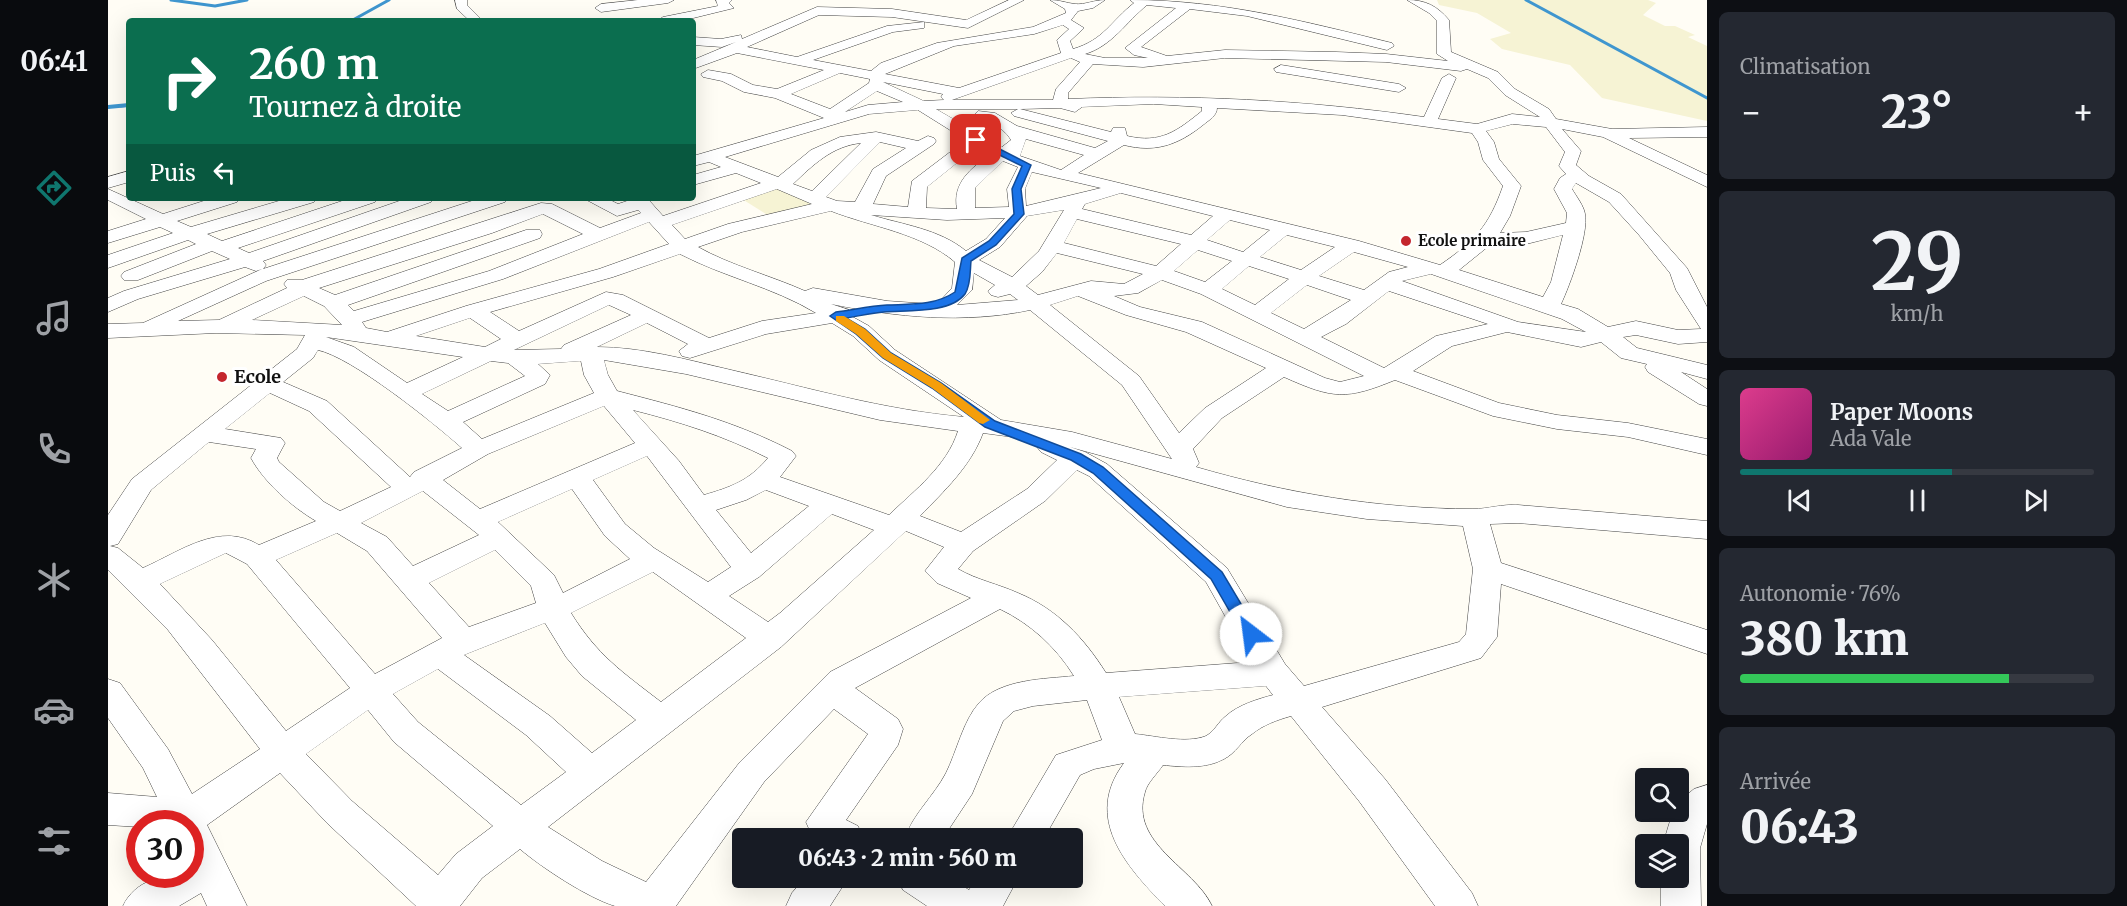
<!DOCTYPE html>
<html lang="fr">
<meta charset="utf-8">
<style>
:root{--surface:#171b24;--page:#242831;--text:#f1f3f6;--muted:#9ea1a6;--line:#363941;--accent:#0f766e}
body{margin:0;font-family:Merriweather,serif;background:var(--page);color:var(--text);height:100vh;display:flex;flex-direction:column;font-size:22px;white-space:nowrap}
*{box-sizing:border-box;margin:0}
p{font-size:20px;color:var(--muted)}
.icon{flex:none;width:33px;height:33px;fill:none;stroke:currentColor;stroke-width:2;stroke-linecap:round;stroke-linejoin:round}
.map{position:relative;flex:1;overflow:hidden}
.side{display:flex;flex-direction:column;gap:12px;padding:12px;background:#0d0f14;width:420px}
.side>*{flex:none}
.banner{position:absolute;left:18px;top:18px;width:570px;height:183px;border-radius:6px;box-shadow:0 6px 24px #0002;background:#0b6e4f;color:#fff;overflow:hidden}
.tools{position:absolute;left:1527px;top:768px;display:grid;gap:12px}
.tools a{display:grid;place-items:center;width:54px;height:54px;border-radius:6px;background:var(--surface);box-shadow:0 6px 24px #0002;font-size:30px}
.speed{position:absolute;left:18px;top:810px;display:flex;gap:12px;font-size:30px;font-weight:700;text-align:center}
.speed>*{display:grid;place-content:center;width:78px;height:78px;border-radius:50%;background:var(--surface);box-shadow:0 6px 24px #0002;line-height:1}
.speed .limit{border:9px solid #d22;background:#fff;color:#111}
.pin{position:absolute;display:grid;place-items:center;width:51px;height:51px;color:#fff;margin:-26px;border-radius:12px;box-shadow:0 3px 9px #0006}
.me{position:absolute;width:66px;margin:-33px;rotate:330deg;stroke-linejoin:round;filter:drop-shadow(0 0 4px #0008)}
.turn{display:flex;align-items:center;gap:21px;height:126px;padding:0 24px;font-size:27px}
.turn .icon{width:78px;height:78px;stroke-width:2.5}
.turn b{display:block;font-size:42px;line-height:51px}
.then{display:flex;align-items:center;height:57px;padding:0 24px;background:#0003;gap:12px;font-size:22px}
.big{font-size:45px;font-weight:800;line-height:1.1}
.side .widget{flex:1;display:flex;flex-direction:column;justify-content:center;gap:9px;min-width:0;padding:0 21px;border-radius:9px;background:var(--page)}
.side .dial{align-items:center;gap:0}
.dial b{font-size:78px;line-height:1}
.song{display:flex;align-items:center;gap:18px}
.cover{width:72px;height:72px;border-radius:9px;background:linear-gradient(135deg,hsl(330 70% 55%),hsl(320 70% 35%))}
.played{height:6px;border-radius:3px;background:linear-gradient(90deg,var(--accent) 60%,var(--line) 60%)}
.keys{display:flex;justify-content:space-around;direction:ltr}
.heat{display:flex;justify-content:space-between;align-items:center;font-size:33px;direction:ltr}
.charge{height:9px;border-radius:4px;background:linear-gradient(90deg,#34c759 76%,var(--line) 0)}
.trip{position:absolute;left:624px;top:828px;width:351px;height:60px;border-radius:6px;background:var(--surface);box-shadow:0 6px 24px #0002;font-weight:800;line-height:60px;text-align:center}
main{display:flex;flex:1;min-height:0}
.dock{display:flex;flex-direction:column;width:108px;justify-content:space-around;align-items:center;background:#090b0e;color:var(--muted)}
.dock .icon{width:42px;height:42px}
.dock .selected{color:var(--accent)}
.dock b{font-size:27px;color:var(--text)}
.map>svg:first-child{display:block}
</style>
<main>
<nav class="dock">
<b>06:41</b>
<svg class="icon selected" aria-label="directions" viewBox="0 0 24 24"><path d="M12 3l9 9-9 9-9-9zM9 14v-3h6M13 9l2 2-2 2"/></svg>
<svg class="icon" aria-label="music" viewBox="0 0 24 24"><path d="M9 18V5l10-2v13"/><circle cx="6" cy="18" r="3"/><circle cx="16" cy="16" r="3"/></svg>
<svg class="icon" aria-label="phone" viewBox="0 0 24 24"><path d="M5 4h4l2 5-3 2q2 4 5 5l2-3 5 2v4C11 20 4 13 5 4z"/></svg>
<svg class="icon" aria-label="climate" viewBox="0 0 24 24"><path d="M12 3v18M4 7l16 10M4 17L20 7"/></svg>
<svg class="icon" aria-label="car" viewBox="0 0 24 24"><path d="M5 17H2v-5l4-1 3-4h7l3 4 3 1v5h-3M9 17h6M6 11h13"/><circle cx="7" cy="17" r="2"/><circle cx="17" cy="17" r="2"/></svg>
<svg class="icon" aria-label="filters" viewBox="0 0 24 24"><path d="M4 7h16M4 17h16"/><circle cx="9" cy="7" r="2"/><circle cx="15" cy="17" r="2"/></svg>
</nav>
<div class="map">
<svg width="1599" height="906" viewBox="0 0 1599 906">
<rect width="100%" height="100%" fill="#fffdf5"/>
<!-- farmland -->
<g fill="#f6f3d4">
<path d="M1329,0H1540L1548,3L1535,15L1557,26H1567L1587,35L1580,37L1599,46V121L1494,98L1462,65L1394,49L1382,39L1403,33L1369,13L1331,5Z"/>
<path d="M670,184L712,203L663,217L634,199Z"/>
</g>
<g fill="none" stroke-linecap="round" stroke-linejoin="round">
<!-- stream-far1 -->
<g stroke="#3f96cf" stroke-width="3">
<path d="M63,0L107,6L139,0"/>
<path d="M1418,0L1599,98"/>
<path d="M243,21L281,0"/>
<path d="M13,106L21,105"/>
</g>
<!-- stream -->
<path stroke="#3f96cf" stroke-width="4" d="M0,107L21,105"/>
<!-- minor casing -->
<g stroke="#444" stroke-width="1">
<g id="minor">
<path d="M347,0H359V5L375,21H362L349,9Z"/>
<path d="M530,0H566L560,3L493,12L487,8L493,4Z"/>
<path d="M608,0H624L621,3L626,8L573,21H549L555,17L610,6Z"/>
<path d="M901,0H916L860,28L784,17L711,15L639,47L689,57L779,26L816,22V28L785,32L705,60L763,71L773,63L829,43L925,27L958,13L957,9L942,0C952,0 958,3 967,4C977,5 986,0 997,0L985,8L970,11L963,20L976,28L962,41L965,49C996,40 1003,21 1026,3L1022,0C1114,0 1195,21 1284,43L1286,46L1279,50L1139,16L1082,9L1033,47L1059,56L1117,50L1228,52L1278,54L1340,61L1329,54V21L1321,13L1299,0C1318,0 1329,6 1341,20L1343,52L1390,72L1407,89L1441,109L1448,119L1504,129L1599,127V137L1521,138L1599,175V187L1495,137L1454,129L1473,151L1468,165L1481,176L1513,194L1579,268L1599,307V342L1570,344L1528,335L1515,337L1529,348L1599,365V379L1573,372L1599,389V406L1591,404L1540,372L1537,367L1539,364L1513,358L1493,342L1473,347L1399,332L1344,346L1305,371L1391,403L1449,415L1520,423L1599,439V455L1520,437L1449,429L1385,416L1287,380C1238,400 1225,399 1176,377L1114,418L1085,449L1091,463L1088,467C1177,493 1271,509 1365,509C1380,509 1394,504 1410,505L1599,521V539L1410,523L1382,524L1393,563L1599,630V654L1393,584L1389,637L1373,658L1214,707L1277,779L1364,893L1370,906H1327L1251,801L1183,716C1169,720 1155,725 1144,734C1133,741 1128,753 1116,759C1098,769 1074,767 1055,765C1049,774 1039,783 1037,792C1021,844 1086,867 1104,906H1057C1018,866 975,818 1016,763L986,769L972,775L936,838H899L948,755L994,740L979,700L925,706L906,711L895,721L864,794L835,838H797C805,814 826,796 838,773C849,751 855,721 871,703C892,679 937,679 966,676C948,647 923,624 892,609L747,688L790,719L795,729L790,745L738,820L750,826L755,838H705L698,822L760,734L726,709L656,782L568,906C550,906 525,906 507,906C480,898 433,867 412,849L374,878L352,906H308L219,823L172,773L99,825L139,906H99L93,893L71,906H15C27,880 56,874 82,874V824H32V827L0,825V793L49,797L35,768L0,718V679L12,683L60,749L84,794L152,749L60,630L0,570V515L24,479L189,349L197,335L108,333L0,338V324L35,323L154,269L148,271L137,267L30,299L0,312V298L16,291L122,259L104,251L30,280H16L13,276L16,272L88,244L80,240L0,268V255L65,233L52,227L0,243V231L38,219L0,200V189L55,214L105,198H132L129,202L69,221L83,227L181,198H209L206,202L99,234L114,241L243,198H270L267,202L130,248L141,253L300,198H326L323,202L155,261L158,265L155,269L373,198H400L397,202L158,281L70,321L111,320L179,288L176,284L179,280H194L433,203L444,204L492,228L533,213L530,210L509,216L475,198H498L510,204L522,200L520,198H539L555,216L653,183L628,173L585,185V175L613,167L601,162L585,166V156L716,118L667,98L636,92L614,81L595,77L593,74L600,70L623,74L645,85L669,89L716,70L629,53L585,69V60L628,42L614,47L585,45V37L613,39L633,35L634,39L709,7L784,9L858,20ZM1039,5L1068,8L1017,48L1026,55L1040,58H997L977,54C1004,46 1018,22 1039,5ZM955,25L961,29L949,40L953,53L851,88L777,74L846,46L926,34ZM963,58L972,62L948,89L945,100H844ZM1117,58L1278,62L1353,71L1359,69L1380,78L1397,95L1432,117L1404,114L1369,124L1330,119L1348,78L1341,74L1334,78L1316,117C1198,100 1079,94 960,99V93L985,64L1035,67ZM732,73L762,79L761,83L722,109L683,94ZM775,82L835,94L833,97L836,100L816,101ZM769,91L795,102L760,105L737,112ZM1046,104L1094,107V111C1069,131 1053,144 1019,136L1017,128H1005L1003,132L912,109L952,108L967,112L974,107ZM1109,108L1234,115L1364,133L1370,142L1375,160L1395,186C1381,226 1367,241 1332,265L1251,241L970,173L1016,145C1047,153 1070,145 1095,125C1101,120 1109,116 1109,108ZM828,109H910L903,113L906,116L1000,141L987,148L909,126L887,113L870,111L867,114C878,125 893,123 903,140L894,147ZM810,110L858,140L804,181L800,207L765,204L778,176L826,144L828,141L826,138L820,136L810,141L768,132L732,137L703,150L670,177L617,157L761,114ZM1405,124L1438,127L1457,152L1451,166L1458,174L1452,178L1446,189L1459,213L1458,223L1418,232L1392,233L1402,216L1413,186L1391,159L1386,142L1378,131ZM918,139L976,155L953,170L912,156ZM772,142L798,148L765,169L747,202L729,201L718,197ZM753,143L704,191L685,184C705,165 724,146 753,143ZM869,147L883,154C863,168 844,183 849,209L818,208L819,187ZM895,161L910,167L899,189L901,207L867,208V188ZM924,172L993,188L918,206L917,189ZM1468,183L1501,202L1531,235L1562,273L1568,290L1593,329L1570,330L1528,321L1500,327L1470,309L1453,304C1462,285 1481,233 1477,214C1476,206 1468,196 1464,189ZM669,189L704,204L620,224L577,239L564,225ZM1013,193L1105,216L1083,235L974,209L977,204ZM956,210L931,251L904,277L871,260L892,247L919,216ZM723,211C764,227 813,233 847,262L844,288L833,300L837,305L779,301L705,288L697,291C661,275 624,266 590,247L634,232ZM435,214L475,234L381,271L246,311L240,305L432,238L434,234L432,230H418L227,295L211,288L384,233ZM763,215L839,220L897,218L878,239L858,251C831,229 796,225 763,215ZM969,219L1073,244L1048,266L956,243ZM1122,220L1162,230L1135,252L1099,240ZM541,222L561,244L491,269L358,306L279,332L258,328L254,322L395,279ZM1179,235L1227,247L1193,270L1152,257ZM1455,235L1443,282L1435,297L1351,270L1382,245L1418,244ZM1090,250L1124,261L1097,282L1066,271ZM1246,252L1300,267L1281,272L1256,290L1211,276ZM949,253L1035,274L1016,284L983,281L930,295L918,286L934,272ZM572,254C616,277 665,287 708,313L654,321L601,338L515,295L498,292L411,331L382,312L505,277ZM1141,266L1181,279L1147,305L1114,289ZM866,273L887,285L880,291L883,295L890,297L902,294L910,300L849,305L864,290ZM1323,274L1454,319L1478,332L1410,322L1294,281ZM1054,280L1093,294L1256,376L1232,382L1217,378L1094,322L1032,307L1006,296L1030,293ZM1199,285L1243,300L1196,329L1163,313ZM1281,291L1380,324L1328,336L1276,368L1213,337L1238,324ZM196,296L216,306L234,325L144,320ZM970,296L1018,315L1078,332L1158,368L1097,408L1071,433L1031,376L942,305ZM723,304C788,317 857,324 922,310L1014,385L1064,459L964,432L893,420L787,350L761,326L743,316L741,310ZM501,305L523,315L456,345L453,349L406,350ZM362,318L393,339L377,347L308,336ZM539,323L580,344L571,351L574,356L582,358L658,334L724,323L745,336L771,360L856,417C776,410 701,388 623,370C580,360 534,347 489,347ZM218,337L355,357L299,383L246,347ZM210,350C244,357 326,423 354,448L306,472L302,477L219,401L175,382L205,358ZM496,360L578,374L772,420L850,431C839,466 807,490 781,515L672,477L688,456L684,451C626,421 571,407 509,391L500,375ZM383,361L400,363L417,376L340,411L314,394ZM473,361L476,375L486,393L374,439L355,422L437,384L442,375L430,364ZM162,393L201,411L283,487L232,511L216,502L171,462L169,458L177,443L173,438L117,429ZM496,406L527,443L372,509L335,480L380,454ZM525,410C573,422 616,436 660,458C641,481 623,487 596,495L571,461ZM875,433L935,441L929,447L933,452L949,460L919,489L853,532L812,516C836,491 863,466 875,433ZM101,442L148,449L143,458C156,482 184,507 208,521L151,545C112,521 73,551 35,568L10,548L2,546L10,544L43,490ZM962,447L1179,507L1259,519L1355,526L1365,569L1358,634L1351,642L1196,686L1177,664L1119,568L999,464L977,452ZM539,456L623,567L600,582L546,548L517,524L485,480ZM969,470L981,476L1098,582L1143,662L998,673C976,638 949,609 910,593C890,584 869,580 850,569L865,551L937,501ZM464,489L497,536L522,559L455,593L446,575L390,522ZM658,490L701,506L643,553L608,510L638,500ZM315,491L371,535L305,566L279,537L253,523ZM724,514L766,530L672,613L660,622L621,596L651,577ZM798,531L836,547L817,571L829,583L863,598L722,672L632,762L538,882L494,861L440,827L673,647ZM229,533L259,551L334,638L267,674L168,560ZM387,550L423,586L428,603L361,627L321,583ZM118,553L139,564L242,688L178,731L104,640L52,584ZM545,572L638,638L553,702C514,672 489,655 463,613ZM437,623L458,657L474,676L528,720L484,753L442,716L356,655ZM330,669L418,735L458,772L413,805L310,722L285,694ZM1158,686L1165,695C1150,699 1130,705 1118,716C1110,722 1107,731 1098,736C1078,744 1048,736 1027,734L1011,697ZM260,710L286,742L385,826L348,854L330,875L244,801L198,754Z"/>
<path d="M1173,65L1291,84L1298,88L1291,92L1168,72L1166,69Z"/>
<path d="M21,171V182L0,188V177Z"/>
<path d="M1599,785V824L1592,848L1593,906H1553V878H1570V844H1555L1562,821L1567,812H1570V805L1575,798L1586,789Z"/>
<path d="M697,878H740L722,906H678L684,893Z"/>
<path d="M790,878H842L861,890L869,878H910L895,906H819L795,890Z"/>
</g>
</g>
<!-- minor -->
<use href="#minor" fill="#fff" fill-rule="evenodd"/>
</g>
<!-- route -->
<path fill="#1a73e8" stroke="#114b97" stroke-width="1.5" d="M868,137L923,165L913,189L916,214L888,245L863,261C862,271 863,285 857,294C842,314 798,310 776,312C764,313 751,316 738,318L757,329L783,353L833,383L887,421L973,454L995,467L1114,572L1151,634L1149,638H1137L1103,579L985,473L963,460L877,427L824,388L775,358L748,334L722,316L728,312C744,310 762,306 779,305C803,304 826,306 847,292L854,258L881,241L906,214L904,189L914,166L865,142Z"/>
<!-- slow -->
<path fill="#f59e0b" d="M728,316H736L757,329L783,353L833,383L882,420L875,424L871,423L824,388L775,358L748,334L728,321Z"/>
<!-- markers -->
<g fill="#c4262e" stroke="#fff" stroke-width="2">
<circle cx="1298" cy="241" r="6"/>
<circle cx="114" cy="377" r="6"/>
</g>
<g text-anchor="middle" stroke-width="6" stroke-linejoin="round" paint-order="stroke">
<!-- far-poi labels -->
<g font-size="15" font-weight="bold" fill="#111" stroke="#fff" text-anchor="start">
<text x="1310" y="246">Ecole primaire</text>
</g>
<!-- poi labels -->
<g font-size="18" font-weight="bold" fill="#111" stroke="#fff" text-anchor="start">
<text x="126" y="383">Ecole</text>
</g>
</g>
</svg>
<div class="tools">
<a><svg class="icon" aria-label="search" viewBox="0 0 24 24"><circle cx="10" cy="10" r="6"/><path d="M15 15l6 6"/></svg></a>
<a><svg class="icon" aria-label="layers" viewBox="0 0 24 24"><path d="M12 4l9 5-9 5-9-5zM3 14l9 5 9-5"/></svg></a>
</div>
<div class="speed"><div class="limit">30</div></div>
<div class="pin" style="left:868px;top:140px;background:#d93025"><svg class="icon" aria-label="arrive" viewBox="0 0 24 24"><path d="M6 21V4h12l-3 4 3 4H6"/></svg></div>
<svg class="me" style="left:1143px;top:634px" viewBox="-20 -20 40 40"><circle r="19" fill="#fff"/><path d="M0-13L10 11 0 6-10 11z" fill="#1a73e8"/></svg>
<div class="trip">06:43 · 2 min · 560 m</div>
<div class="banner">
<div class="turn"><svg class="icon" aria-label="right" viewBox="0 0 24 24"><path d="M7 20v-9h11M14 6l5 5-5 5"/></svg><div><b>260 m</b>Tournez à droite</div></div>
<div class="then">Puis<svg class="icon" aria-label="left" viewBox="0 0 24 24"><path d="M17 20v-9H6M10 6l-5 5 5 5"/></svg></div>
</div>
</div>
<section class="side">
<div class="widget"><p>Climatisation</p>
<div class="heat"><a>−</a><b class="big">23°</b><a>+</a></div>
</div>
<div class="widget dial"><b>29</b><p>km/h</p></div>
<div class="widget">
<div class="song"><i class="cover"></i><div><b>Paper Moons</b><p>Ada Vale</p></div></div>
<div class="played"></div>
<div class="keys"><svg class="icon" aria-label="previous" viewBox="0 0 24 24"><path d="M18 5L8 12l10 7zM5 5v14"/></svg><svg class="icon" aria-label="pause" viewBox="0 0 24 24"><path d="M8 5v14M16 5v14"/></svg><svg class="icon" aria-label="next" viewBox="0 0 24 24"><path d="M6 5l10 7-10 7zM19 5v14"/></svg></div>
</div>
<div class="widget"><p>Autonomie · 76%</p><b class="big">380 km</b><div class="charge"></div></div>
<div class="widget"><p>Arrivée</p><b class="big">06:43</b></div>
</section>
</main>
